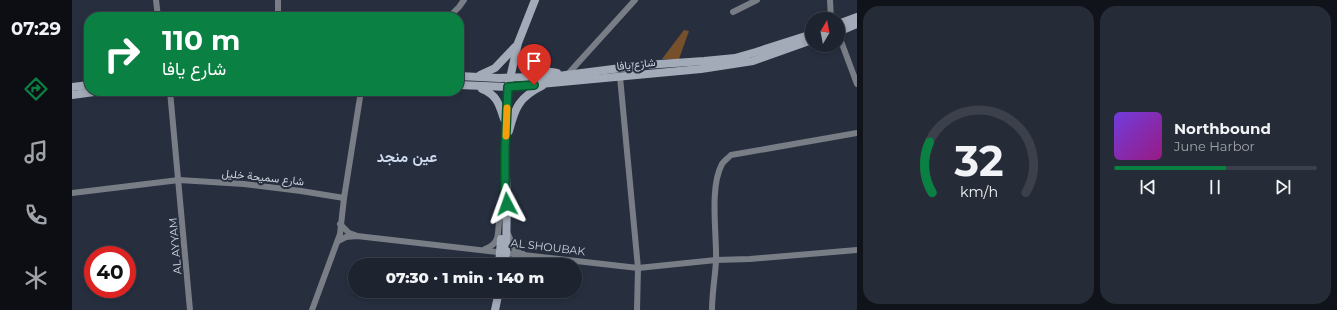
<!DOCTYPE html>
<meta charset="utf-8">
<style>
:root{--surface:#1d232f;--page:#252b37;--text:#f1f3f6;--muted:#a0a4aa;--line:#3b404b;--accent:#0b8043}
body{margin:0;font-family:Montserrat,Vazirmatn,sans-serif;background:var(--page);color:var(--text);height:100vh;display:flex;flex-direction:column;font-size:15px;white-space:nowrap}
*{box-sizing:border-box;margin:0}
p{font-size:13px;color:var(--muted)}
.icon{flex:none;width:22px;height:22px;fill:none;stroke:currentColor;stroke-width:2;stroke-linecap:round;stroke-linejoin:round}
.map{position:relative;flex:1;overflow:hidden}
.details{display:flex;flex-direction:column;gap:6px;padding:6px;background:#10131a;width:480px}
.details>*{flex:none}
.hud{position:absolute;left:12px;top:12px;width:380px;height:84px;border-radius:16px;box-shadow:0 2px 6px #0003,0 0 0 1px var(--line);background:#0b8043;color:#fff;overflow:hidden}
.needle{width:26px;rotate:10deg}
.controls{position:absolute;left:733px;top:12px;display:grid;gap:8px}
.controls a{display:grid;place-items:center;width:40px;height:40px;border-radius:50%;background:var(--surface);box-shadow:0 2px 6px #0003,0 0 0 1px var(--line);font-size:20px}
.speed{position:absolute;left:12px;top:246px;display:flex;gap:8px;font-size:20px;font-weight:700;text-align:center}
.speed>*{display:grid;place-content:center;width:52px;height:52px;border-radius:50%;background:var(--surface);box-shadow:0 2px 6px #0003,0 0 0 1px var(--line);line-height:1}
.speed .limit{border:6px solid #d22;background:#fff;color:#111}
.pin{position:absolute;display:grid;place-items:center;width:34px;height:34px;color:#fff;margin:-41px -17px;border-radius:50% 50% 50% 0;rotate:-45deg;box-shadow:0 0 4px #0007}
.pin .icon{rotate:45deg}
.me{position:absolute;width:44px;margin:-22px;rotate:356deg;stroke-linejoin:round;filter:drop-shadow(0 0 3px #0008)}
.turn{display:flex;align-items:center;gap:14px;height:84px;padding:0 12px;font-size:18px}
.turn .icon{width:52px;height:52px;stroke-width:2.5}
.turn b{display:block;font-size:28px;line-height:34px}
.details .widget{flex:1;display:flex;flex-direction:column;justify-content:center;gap:6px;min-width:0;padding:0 14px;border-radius:16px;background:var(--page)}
.details .dial{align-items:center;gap:0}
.dial svg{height:104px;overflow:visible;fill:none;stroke:var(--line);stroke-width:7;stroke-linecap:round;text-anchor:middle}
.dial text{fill:var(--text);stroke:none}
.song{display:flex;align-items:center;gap:12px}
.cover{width:48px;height:48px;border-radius:6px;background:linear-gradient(135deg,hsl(260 70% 55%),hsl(310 70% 35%))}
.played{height:4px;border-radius:2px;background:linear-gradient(90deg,var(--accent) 55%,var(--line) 55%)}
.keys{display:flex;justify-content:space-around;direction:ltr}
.details .tiles{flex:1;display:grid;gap:6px;grid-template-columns:repeat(2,1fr)}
.trip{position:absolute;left:276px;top:258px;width:234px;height:40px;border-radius:20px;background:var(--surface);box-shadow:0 2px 6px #0003,0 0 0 1px var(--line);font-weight:800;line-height:40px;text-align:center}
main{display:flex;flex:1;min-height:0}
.tab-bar{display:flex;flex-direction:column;width:72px;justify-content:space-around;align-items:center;background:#0c0e13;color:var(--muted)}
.tab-bar .icon{width:28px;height:28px}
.tab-bar .selected{color:var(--accent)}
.tab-bar b{font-size:18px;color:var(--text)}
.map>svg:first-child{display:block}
</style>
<main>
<nav class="tab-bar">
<b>07:29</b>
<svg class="icon selected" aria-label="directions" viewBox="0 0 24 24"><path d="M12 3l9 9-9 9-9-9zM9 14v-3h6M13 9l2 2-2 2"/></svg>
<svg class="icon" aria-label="music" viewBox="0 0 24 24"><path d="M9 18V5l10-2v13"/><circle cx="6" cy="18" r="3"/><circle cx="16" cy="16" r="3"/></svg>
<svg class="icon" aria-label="phone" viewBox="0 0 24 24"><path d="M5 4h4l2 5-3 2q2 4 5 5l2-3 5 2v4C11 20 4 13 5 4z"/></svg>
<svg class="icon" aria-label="climate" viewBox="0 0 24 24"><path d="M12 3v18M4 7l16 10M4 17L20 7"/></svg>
</nav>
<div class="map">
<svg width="785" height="310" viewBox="0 0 785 310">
<rect width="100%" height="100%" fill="#272f3f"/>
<!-- green -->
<path fill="#76502a" d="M612,30L617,31L607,59H590Z"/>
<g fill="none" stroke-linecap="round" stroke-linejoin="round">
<!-- street -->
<g stroke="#797e86" stroke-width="6">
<path d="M84,0L86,17"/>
<path d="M758,0L759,19"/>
<path d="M661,12L685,0"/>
<path d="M206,17V0"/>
<path d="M377,17L387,7L392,0"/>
<path d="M766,33L785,84"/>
<path d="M495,75L563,0"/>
<path d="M548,77L566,268L565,310"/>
<path d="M98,91L118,310"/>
<path d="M0,193L107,180L172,184L229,191L272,198"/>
<path d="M268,224L277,233L283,235"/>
<path d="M436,234L443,250L448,253"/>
<path d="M266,241L274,237L285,236L566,268L644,260L678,259L785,250"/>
<path d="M413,249C434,241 421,226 431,211"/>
<path d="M437,265L443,258L451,254"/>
<path d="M240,310L268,234L272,198L289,91"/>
<path d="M640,310C640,293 643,278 644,261C645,234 637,188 650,164C652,161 656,158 659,155L785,133"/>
</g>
<!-- secondary -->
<g stroke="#a3aab8" stroke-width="8">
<path d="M766,24L785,17"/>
<path d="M766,32L785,24"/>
<path d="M443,53C451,69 469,70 485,73"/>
<path d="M408,75L423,68L443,47"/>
<path d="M387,76L427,78L486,76L573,65L632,61L663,58L684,52L740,34"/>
<path d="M387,85L436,87L629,69L681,61L740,40"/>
<path d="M0,87L17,85"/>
<path d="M410,89C425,95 427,104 432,119"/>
<path d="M0,95L30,91"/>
<path d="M437,131C443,108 447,97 470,86"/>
<path d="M427,265L429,239"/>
<path d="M433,265L434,252L435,203L433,149L436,87L446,43L463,0"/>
<path d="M423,310L427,291"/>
</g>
</g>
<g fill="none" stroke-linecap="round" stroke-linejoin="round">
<!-- route casing -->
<g stroke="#07532c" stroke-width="10">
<path id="route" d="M435,204L433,196V149L436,87L462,85"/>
</g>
<!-- route -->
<use href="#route" stroke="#0b8043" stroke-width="7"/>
<!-- slow -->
<path stroke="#f59e0b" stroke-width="7" d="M434,136L435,108"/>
</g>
<g text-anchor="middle" stroke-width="4" stroke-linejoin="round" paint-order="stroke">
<!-- street labels -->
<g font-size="11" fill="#ced3de" stroke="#272f3f">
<text transform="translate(564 64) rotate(-6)" y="4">شارع يافا</text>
<text transform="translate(191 177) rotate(6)" y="4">شارع سميحة خليل</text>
<text transform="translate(103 246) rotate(-95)" y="4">AL AYYAM</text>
<text transform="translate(476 247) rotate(7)" y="4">AL SHOUBAK</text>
</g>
<!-- district labels -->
<g font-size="15" font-weight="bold" fill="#cdd9ee" stroke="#272f3f">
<text x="335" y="162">عين منجد</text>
</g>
</g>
</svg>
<div class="controls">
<a><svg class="needle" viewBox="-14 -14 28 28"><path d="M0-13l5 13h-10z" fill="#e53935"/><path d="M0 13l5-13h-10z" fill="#a0a4aa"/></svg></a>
</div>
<div class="speed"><div class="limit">40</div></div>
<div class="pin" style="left:462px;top:85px;background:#d93025"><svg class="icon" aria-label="arrive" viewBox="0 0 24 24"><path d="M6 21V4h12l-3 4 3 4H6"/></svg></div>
<svg class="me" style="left:435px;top:204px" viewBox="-20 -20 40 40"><path d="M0-17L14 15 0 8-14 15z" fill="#0b8043" stroke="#fff" stroke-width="4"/></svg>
<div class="trip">07:30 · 1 min · 140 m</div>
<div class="hud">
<div class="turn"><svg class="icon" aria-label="right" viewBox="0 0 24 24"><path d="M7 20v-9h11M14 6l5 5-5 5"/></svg><div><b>110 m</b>شارع يافا</div></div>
</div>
</div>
<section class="details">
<div class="tiles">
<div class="widget dial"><svg viewBox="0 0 100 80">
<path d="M14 69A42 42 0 1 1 86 69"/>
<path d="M14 69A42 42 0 0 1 12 30" stroke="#0b8043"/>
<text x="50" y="56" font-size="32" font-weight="700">32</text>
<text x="50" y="72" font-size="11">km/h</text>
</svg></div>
<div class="widget">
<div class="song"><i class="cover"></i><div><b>Northbound</b><p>June Harbor</p></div></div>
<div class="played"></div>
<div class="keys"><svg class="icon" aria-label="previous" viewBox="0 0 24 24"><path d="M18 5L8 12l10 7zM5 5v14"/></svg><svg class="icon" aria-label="pause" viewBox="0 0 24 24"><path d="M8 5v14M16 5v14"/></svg><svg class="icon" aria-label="next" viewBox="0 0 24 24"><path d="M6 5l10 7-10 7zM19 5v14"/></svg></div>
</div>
</div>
</section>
</main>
